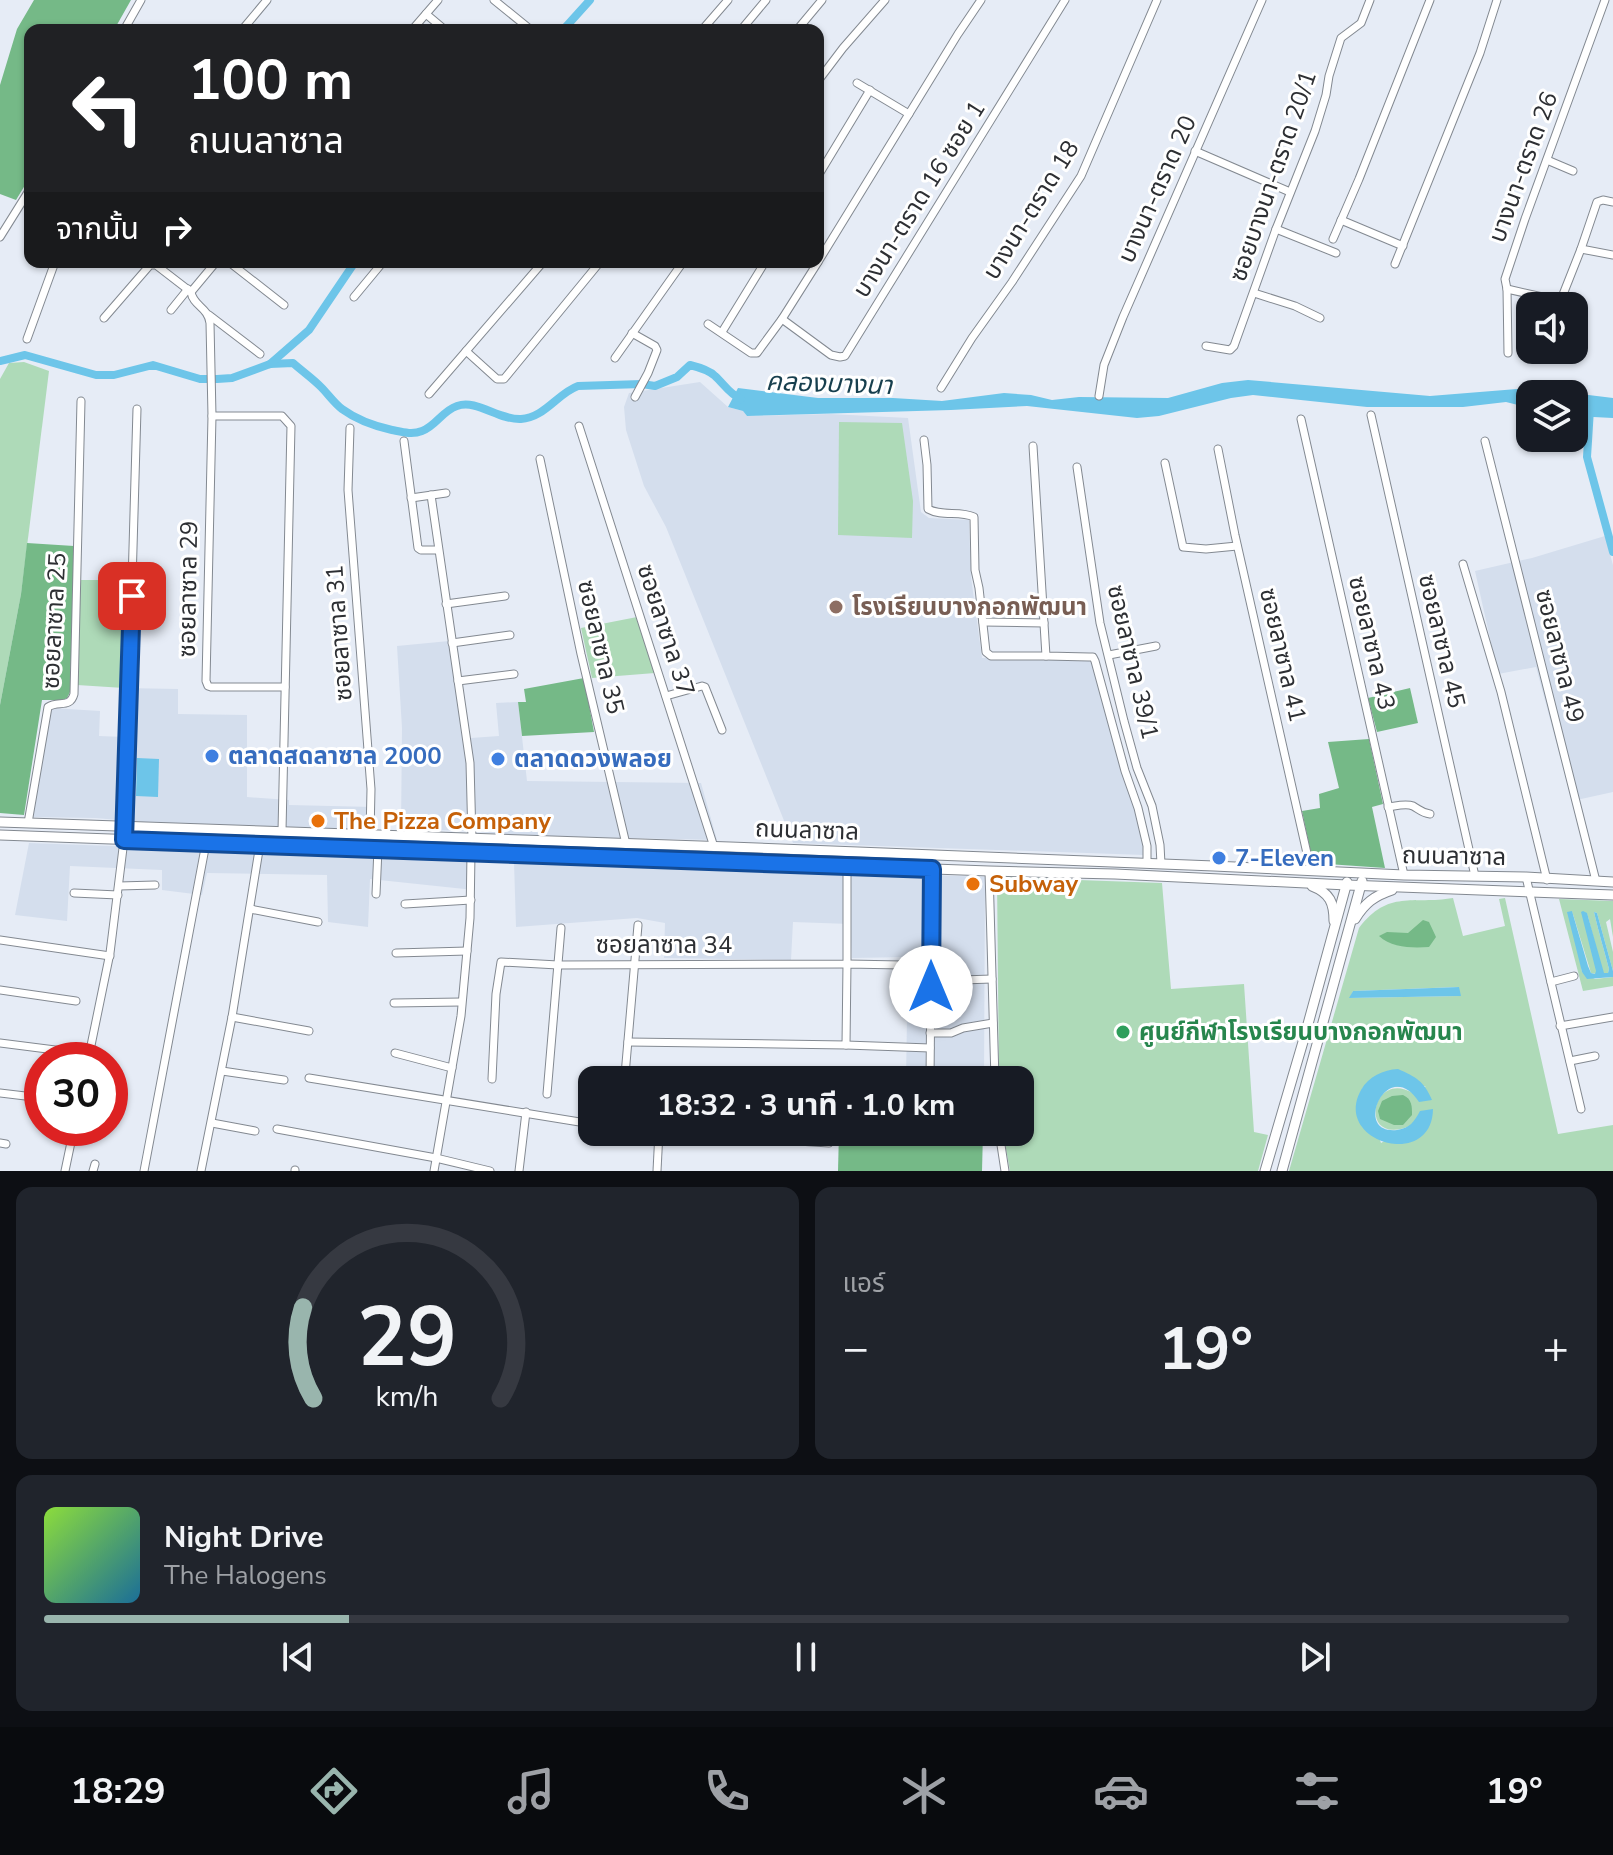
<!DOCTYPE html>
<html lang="th">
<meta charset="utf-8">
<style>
:root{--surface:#171b24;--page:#20242c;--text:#f1f3f6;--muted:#9ea1a6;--line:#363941;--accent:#99b5ad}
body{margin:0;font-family:"Nunito Sans","Noto Sans Thai",sans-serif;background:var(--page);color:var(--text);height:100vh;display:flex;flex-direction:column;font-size:30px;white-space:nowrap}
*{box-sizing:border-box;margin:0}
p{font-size:26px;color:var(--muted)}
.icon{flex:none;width:44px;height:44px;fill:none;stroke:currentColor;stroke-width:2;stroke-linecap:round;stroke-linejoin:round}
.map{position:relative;height:1171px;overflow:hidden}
.drawer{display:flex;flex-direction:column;gap:16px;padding:16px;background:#0d0f14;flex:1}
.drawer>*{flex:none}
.banner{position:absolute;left:24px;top:24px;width:800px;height:244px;border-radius:16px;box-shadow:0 2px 6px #0004;background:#202124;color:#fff;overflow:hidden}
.controls{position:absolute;left:1516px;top:292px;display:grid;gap:16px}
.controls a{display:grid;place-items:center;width:72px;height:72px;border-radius:16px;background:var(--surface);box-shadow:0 2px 6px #0004;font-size:40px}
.speed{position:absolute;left:24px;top:1042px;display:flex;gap:16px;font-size:40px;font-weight:700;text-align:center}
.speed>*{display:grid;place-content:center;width:104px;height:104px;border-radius:50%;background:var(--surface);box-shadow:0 2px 6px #0004;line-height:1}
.speed .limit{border:12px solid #d22;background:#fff;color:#111}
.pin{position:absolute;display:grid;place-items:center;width:68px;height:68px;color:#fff;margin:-34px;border-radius:16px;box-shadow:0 4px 12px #0006}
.me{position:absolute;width:88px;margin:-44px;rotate:0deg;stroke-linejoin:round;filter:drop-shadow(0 0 6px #0008)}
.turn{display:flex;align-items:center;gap:28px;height:168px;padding:0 32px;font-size:36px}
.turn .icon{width:104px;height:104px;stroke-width:2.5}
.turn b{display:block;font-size:56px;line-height:68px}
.then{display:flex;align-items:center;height:76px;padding:0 32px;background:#0003;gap:16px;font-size:30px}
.big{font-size:60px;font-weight:700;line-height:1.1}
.drawer .widget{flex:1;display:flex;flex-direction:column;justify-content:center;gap:12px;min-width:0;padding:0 28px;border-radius:16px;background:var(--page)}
.drawer .dial{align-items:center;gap:0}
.dial svg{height:208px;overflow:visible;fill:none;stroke:var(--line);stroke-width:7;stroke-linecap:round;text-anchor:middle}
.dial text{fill:var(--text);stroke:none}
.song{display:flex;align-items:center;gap:24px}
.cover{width:96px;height:96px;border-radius:12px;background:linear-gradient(135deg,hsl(90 70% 55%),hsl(200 70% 35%))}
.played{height:8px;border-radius:4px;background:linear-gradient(90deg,var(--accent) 20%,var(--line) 20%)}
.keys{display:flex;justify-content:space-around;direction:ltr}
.heat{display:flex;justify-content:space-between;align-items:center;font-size:44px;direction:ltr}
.drawer .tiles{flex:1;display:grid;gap:16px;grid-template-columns:1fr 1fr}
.widget:last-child{grid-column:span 2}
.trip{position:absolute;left:578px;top:1066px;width:456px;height:80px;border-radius:16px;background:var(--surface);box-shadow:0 2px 6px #0004;font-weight:700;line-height:80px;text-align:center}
.menu{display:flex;height:128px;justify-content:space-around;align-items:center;background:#090b0e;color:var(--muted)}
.menu .icon{width:56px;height:56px}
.menu .selected{color:var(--accent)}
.menu b{font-size:36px;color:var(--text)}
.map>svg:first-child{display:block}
</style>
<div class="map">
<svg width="1613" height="1171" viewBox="0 0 1613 1171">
<rect width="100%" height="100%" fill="#e6ecf6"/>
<!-- built -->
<g fill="#d4deed">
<path d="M700,382L728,407L743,411L747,416L830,414L908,418L921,512L929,518L969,520L971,577L982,658L1092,660L1136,809L1144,847V855L793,843L666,527L644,486L626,430L624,407L629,393Z"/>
<path d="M1605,536L1613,565V792L1572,801L1536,667L1498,674L1475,571L1532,558Z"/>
<path d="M449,641L469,773V831L401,829L402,728L397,646Z"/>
<path d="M124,688L178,689V714L247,715V797L289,800V805L373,807L374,831L246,825H178L95,818L32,817L51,708L100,711L99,736L124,737Z"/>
<path d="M518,702L527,781L701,783L717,840L535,836L476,832L471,738L499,736L496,703Z"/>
<path d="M29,843L475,859L474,890L370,879L368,927L328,922L327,875L207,873L202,895L162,890V870L70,866L67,921L15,915Z"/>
<path d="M548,861L985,877L984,1080H906L908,957L852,958L850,924L793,922L791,960L664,958L665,923L637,918L516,927L514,862Z"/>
</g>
<!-- green -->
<g fill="#aedab8" fill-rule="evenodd">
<path d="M24,362L49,371L21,594L0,705V379L9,363Z"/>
<path d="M839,422L902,423L913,501L912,538L838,535Z"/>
<path d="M80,580H128L124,688L77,685Z"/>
<path d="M637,617L655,673L592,678L581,628Z"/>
<path d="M997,877L1162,883L1171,989L1244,984L1254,1132L1268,1135L1258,1171H1010L1003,1132H1020V1080H999Z"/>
<path d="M1453,898L1463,936L1505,926L1499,899L1505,898L1558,1134L1613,1125V1171H1289L1359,928C1389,889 1412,905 1453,898ZM1458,987L1460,996L1350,998L1353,991ZM1426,1086L1413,1093C1370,1068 1357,1150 1412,1125L1381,1143L1362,1088Z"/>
<path d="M1559,899L1613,901V937L1610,919L1606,922L1613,952V971L1597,913L1594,912C1598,930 1604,950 1609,969L1608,973L1603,974L1587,913L1597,971L1596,974L1591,973L1572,911L1582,972L1595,979L1613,977V986L1583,991Z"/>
</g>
<!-- forest -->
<g fill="#75b987">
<path d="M34,0H131L114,30H30V177L16,200L0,194V85L17,29Z"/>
<path d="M27,543L74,546L70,692L67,698L63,700H42L24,815L0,813V705L21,594Z"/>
<path d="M584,678L594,732L522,736L518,702H526L524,689Z"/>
<path d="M1410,688L1418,723L1377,732L1368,698Z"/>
<path d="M1369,739L1383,804L1372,807L1385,868L1313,863L1302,811L1320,808L1319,794L1339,788L1328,742Z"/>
<path d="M1423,920L1429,922L1436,937L1429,947C1412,948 1392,948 1379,936L1387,932L1408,933Z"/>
<path d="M1403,1095C1412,1099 1412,1106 1412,1115L1403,1125H1394L1380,1119L1378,1111L1382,1101L1392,1096Z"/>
<path d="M839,1132H983L982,1171H838Z"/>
</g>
<!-- water -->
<g fill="#6dc5e9">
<path d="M1248,380L1430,396L1517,389L1548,390L1613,398V418L1574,416V394H1530V408L1506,402L1463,407H1367L1253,395L1231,398L1159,416L1137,418L1027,406L951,410L747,416L743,411L728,407L738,388L818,398H893L942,401L1004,393L1031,395L1052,400L1079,397L1168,398L1222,383Z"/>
<path d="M137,758L159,759L158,797L136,796Z"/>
<path d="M1572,911L1588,966L1591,973L1595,974L1596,971L1581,912L1583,911L1587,913L1604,973H1608L1609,969C1604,950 1598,930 1594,912L1597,913L1613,971V977L1587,979L1582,972L1567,912Z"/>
<path d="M1459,987L1461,996L1349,998L1353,991Z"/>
<path d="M1398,1069C1416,1077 1424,1081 1432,1100L1419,1102C1388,1054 1351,1135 1397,1130C1410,1128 1414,1122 1420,1111L1433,1109C1432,1171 1332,1142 1361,1090C1369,1076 1383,1070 1398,1069Z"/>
</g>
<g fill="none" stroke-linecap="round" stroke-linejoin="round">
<!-- canal -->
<g stroke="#6dc5e9" stroke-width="8">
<path d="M563,30L590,0"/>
<path d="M0,361L25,355L96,375H114L153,365L200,379H217L232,378L270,364L293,363C302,371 312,378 321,387C328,394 334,403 342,409C357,420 374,426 392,430C402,432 412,435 422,431C436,426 442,411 457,406C477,399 498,420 521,419C544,418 558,393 578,386L642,384L655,386L677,377L690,365C698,367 709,370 715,376C724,384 729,394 741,399"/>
<path d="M270,364L309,330L355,262"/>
<path d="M1590,409L1587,457L1613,552"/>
</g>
<!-- minor casing -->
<g stroke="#838991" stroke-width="9">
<g id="minor">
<path d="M494,0L531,30"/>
<path d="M426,14L445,30"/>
<path d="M124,30L141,0"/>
<path d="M242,30L267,0"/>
<path d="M412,30L438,0"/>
<path d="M702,30L728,0"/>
<path d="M741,30L766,0"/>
<path d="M797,30L822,0"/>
<path d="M818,81L843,48L885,0"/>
<path d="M857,83L909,114"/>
<path d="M1195,151L1290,192"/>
<path d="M1547,160L1573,171"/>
<path d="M818,176L870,90"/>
<path d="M1341,220L1403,246"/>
<path d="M1276,229L1336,253"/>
<path d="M0,237L30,189"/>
<path d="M1333,239L1359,179L1430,0"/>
<path d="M1581,249L1613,255"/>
<path d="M216,262L191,292C193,306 208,307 210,323L212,416L206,681L208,686L211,687H285"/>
<path d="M229,262L284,305"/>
<path d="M818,262L958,34L981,0"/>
<path d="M1395,264L1480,53L1497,0"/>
<path d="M1507,289L1556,300L1562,297L1581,249L1597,202L1603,200L1613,202"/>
<path d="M1254,293L1295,306L1320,318"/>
<path d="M354,297L383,262"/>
<path d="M171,310L188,289"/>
<path d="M209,315L260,354"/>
<path d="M104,318L150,265H156L191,292"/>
<path d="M782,319L831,355L840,357L845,356L1065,0"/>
<path d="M708,324L751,353H757L782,319L818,262"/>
<path d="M722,332L765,262"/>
<path d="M632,333L655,346L657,350L648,373L635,397"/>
<path d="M27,339L55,262"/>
<path d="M1206,346L1230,350L1234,346L1276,229L1315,131L1326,95L1329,76L1341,38L1361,23L1370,0"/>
<path d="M466,351L497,379H504L600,262"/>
<path d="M1508,353L1507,289L1505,279L1525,219L1605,0"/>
<path d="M615,358L683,262"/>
<path d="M941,388L972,338L1012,282L1081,176L1157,0"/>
<path d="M429,394L543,262"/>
<path d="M1099,396L1104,365L1123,317L1262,0"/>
<path d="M1371,415L1475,876"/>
<path d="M212,416H282L291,426L282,831"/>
<path d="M1301,419L1404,875"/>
<path d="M579,426L714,847"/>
<path d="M350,428L348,490L371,789L370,835"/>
<path d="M924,440L927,465L928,509C942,517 960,510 974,517L975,570L979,588L986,652L991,656H1046"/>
<path d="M404,441L418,548L421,550H438"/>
<path d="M1485,441L1596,881"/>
<path d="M1033,446L1046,656L1089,657H1093L1095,661L1125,771L1138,808L1147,846V863"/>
<path d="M1218,449L1235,535L1311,871"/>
<path d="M540,459L581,654L626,844"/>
<path d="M1165,463L1183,547L1206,549L1237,546"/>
<path d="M1077,467L1100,623L1124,721L1137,768L1152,806L1160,845L1161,864"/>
<path d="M431,495L470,763L472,839"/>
<path d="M411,498L446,493"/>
<path d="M1463,564L1501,692L1547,880"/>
<path d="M446,604L505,596"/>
<path d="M983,622L1044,623"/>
<path d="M452,643L510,635"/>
<path d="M1109,655L1156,646"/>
<path d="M458,681L514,674"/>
<path d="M666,696L702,686L705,687L722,730"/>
<path d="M1388,807C1396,806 1406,803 1413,806C1420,810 1422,813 1430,814"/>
<path d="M28,823L48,707C58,700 70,709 74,694L81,401"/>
<path d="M125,826L137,409"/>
<path d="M989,871L995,1080"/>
<path d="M1526,877L1581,1109"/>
<path d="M119,886L155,885"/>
<path d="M74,893L118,895"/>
<path d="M376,894L378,849"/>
<path d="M405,904L471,900"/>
<path d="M250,909L318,922"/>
<path d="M0,940L110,956"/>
<path d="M396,953L467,951"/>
<path d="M931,981L992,979"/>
<path d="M1551,982L1574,976"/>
<path d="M0,990L76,1001"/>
<path d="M394,1003L461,1002"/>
<path d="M232,1017L309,1031"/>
<path d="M1560,1026L1613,1017"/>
<path d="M930,1033H951L963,1028L993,1023"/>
<path d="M628,1042L846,1045L847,964L902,965"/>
<path d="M0,1043L63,1051"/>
<path d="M846,1045L930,1048"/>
<path d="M395,1053L452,1068"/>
<path d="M88,1060L110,953L124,840"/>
<path d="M1570,1061L1595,1056"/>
<path d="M222,1071L284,1080"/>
<path d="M930,1074H995"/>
<path d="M625,1075L638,925"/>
<path d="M309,1078L592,1124"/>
<path d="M492,1079L496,994L501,962L558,965L847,964V866"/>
<path d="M930,1080L932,869"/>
<path d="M0,1093L42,1098"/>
<path d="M547,1094L561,928"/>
<path d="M212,1123L255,1131"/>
<path d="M277,1129L436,1158L490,1171"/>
<path d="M659,1132L829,1143"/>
<path d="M999,1132L1005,1171"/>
<path d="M0,1143L6,1144"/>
<path d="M65,1171L74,1128"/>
<path d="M93,1171L95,1164"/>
<path d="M144,1171L206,843"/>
<path d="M201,1171L232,1017L260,844"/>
<path d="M295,1171V1170"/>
<path d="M434,1171L461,1016L470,918L471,853"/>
<path d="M519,1171L526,1112"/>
<path d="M657,1171L659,1132"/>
</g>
</g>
<!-- tertiary casing -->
<g stroke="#838991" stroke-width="11">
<g id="tertiary">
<path d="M0,822L730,847L1214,866L1404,875L1526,877L1613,882"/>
<path d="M0,835L989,871L1115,874L1347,885L1613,895"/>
<path d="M1312,886C1330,893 1334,903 1334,921"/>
<path d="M1355,919C1365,903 1374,896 1392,890"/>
<path d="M1265,1171L1305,1035L1347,882"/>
<path d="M1282,1171L1362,881"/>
</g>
</g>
<!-- minor -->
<use href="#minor" stroke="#fff" stroke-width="7"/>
<!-- tertiary -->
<use href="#tertiary" stroke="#fff" stroke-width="9"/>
</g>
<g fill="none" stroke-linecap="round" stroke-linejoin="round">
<!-- route casing -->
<g stroke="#114b97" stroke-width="20">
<path id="route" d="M132,596L124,840L932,869L931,987"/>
</g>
<!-- route -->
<use href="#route" stroke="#1a73e8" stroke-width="14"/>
</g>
<!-- markers -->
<circle fill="#8d6e63" stroke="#fff" stroke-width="3" cx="836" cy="607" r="8"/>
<g fill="#3f7fe0" stroke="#fff" stroke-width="3">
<circle cx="212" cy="756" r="8"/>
<circle cx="498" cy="759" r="8"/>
<circle cx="1219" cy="858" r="8"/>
</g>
<g fill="#e8710a" stroke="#fff" stroke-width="3">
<circle cx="318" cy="821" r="8"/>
<circle cx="973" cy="884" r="8"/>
</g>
<circle fill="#2e9e5b" stroke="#fff" stroke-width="3" cx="1123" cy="1032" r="8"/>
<g text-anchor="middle" stroke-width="6" stroke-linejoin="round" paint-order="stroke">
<!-- street labels -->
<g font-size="24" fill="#2d2f33" stroke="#fff">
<text transform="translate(1523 167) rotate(-70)" y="8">บางนา-ตราด 26</text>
<text transform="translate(1273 176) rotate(-71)" y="8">ซอยบางนา-ตราด 20/1</text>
<text transform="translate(1157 189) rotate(-66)" y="8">บางนา-ตราด 20</text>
<text transform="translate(919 199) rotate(-58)" y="8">บางนา-ตราด 16 ซอย 1</text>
<text transform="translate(1031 210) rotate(-58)" y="8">บางนา-ตราด 18</text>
<text transform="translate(188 589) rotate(-89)" y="8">ซอยลาซาล 29</text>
<text transform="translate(54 621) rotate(-87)" y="8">ซอยลาซาล 25</text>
<text transform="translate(666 630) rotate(72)" y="8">ซอยลาซาล 37</text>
<text transform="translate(339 633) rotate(-94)" y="8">ซอยลาซาล 31</text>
<text transform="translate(1442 641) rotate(77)" y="8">ซอยลาซาล 45</text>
<text transform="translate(1372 643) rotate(77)" y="8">ซอยลาซาล 43</text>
<text transform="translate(601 647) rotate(77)" y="8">ซอยลาซาล 35</text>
<text transform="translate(1283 655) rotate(77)" y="8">ซอยลาซาล 41</text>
<text transform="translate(1560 656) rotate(76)" y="8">ซอยลาซาล 49</text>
<text transform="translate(1133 662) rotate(77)" y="8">ซอยลาซาล 39/1</text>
<text transform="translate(807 830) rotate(2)" y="8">ถนนลาซาล</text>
<text transform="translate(1454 856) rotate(1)" y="8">ถนนลาซาล</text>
<text x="664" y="953">ซอยลาซาล 34</text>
</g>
<!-- education labels -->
<g font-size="24" font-weight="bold" fill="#785e54" stroke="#fff" text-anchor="start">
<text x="852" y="615">โรงเรียนบางกอกพัฒนา</text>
</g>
<!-- shop labels -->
<g font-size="24" font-weight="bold" fill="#366cbe" stroke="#fff" text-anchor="start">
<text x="228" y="764">ตลาดสดลาซาล 2000</text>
<text x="514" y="767">ตลาดดวงพลอย</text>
<text x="1235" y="866">7-Eleven</text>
</g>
<!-- food labels -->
<g font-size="24" font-weight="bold" fill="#c56008" stroke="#fff" text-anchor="start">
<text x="334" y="829">The Pizza Company</text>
<text x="989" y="892">Subway</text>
</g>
<!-- leisure labels -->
<g font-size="24" font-weight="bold" fill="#27864d" stroke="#fff" text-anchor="start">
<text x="1139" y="1040">ศูนย์กีฬาโรงเรียนบางกอกพัฒนา</text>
</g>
<!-- water labels -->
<g font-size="26" font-style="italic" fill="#173f4e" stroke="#fff">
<text transform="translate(829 383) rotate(2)" y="9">คลองบางนา</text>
</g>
</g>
</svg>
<div class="controls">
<a><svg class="icon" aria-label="sound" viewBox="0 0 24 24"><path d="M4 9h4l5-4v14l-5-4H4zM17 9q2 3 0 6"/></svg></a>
<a><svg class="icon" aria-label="layers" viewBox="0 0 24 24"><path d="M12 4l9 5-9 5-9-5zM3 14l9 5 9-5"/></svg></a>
</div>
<div class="speed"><div class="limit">30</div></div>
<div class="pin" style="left:132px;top:596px;background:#d93025"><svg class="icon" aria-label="arrive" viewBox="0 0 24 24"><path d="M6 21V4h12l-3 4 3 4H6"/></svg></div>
<svg class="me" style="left:931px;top:987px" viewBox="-20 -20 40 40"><circle r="19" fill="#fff"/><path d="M0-13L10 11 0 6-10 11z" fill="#1a73e8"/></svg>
<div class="trip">18:32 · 3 นาที · 1.0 km</div>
<div class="banner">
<div class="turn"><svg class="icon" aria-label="left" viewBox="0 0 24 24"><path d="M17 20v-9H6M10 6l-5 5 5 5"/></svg><div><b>100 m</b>ถนนลาซาล</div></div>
<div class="then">จากนั้น<svg class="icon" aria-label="right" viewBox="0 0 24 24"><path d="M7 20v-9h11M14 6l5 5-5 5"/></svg></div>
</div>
</div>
<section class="drawer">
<div class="tiles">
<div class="widget dial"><svg viewBox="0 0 100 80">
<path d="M14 69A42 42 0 1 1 86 69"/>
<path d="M14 69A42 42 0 0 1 10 34" stroke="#99b5ad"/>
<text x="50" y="56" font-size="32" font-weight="700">29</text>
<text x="50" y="72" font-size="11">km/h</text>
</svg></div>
<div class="widget"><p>แอร์</p>
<div class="heat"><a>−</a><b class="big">19°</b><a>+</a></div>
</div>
<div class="widget">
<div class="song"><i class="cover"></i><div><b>Night Drive</b><p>The Halogens</p></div></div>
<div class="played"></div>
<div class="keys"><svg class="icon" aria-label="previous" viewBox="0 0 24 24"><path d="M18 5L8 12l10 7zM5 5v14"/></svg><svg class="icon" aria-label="pause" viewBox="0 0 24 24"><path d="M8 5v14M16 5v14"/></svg><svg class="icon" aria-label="next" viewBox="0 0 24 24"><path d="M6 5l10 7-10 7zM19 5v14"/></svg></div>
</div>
</div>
</section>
<nav class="menu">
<b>18:29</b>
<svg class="icon selected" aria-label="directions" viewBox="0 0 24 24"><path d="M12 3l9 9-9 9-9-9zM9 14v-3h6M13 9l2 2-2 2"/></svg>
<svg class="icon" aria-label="music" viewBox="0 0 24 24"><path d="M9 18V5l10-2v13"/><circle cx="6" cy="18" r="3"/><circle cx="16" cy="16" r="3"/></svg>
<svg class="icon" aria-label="phone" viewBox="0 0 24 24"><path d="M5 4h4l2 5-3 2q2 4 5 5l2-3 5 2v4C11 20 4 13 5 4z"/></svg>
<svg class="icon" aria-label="climate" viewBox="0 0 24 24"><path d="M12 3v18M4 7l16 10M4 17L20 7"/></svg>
<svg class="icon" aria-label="car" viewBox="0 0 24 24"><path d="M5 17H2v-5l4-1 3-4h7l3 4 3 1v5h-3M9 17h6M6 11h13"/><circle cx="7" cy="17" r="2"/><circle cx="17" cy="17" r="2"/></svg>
<svg class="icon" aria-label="filters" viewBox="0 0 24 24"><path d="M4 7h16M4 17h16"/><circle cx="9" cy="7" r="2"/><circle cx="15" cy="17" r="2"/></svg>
<b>19°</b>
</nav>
